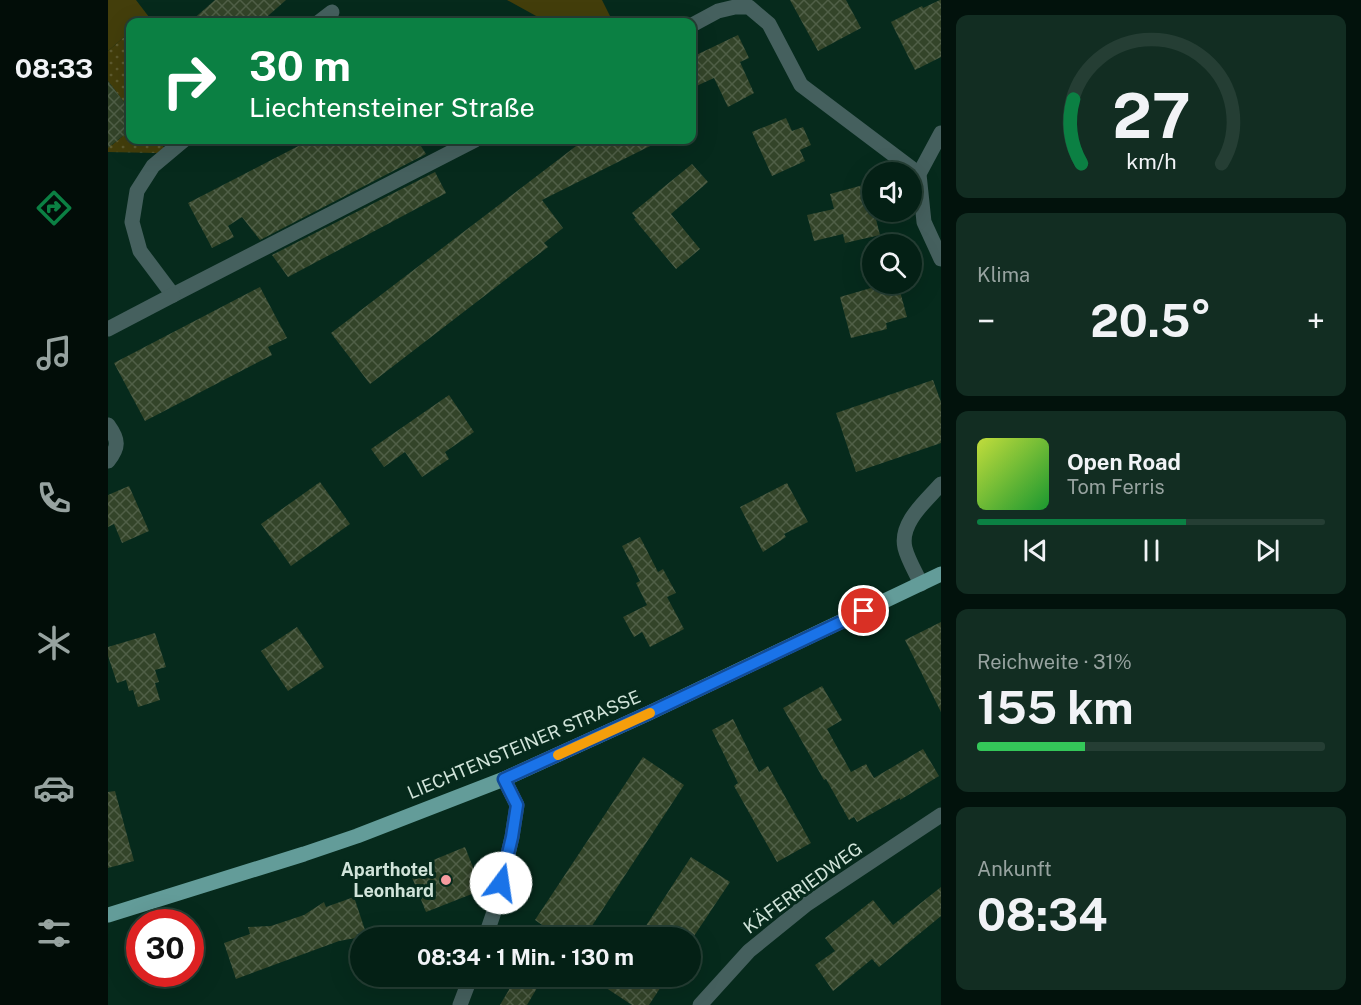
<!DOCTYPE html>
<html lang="de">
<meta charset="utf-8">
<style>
:root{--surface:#042015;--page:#122d22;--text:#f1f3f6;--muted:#97a3a0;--line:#253e34;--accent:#0b8043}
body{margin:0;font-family:"Public Sans",sans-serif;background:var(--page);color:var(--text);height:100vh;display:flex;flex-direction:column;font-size:22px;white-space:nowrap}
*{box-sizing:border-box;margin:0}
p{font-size:20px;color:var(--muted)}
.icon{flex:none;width:33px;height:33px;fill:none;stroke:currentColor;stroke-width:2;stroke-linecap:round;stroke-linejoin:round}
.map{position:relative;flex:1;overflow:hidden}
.details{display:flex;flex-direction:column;gap:15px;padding:15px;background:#02120c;width:420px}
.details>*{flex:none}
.hud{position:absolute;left:18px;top:18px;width:570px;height:126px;border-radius:12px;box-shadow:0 6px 24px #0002,0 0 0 2px var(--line);background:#0b8043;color:#fff;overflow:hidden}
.tools{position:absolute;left:754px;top:162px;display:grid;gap:12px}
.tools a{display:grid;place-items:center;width:60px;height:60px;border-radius:50%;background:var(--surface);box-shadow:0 6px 24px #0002,0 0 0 2px var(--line);font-size:30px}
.speed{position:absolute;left:18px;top:909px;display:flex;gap:12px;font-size:30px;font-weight:700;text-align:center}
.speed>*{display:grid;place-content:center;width:78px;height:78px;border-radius:50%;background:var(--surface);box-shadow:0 6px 24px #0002,0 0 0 2px var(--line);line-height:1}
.speed .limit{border:9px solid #d22;background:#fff;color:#111}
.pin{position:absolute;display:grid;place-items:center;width:51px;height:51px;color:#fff;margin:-26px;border:3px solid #fff;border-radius:50%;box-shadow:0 2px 6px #0007}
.me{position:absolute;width:66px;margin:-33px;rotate:14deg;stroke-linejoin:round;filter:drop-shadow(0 0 4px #0008)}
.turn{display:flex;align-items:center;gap:21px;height:126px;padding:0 24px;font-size:27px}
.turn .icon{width:78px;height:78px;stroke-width:2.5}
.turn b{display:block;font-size:42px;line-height:51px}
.big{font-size:45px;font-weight:700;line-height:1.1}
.details .widget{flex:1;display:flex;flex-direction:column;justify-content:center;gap:9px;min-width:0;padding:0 21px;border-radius:12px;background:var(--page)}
.details .dial{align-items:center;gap:0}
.dial svg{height:156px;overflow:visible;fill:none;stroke:var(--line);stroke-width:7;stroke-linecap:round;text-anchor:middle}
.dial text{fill:var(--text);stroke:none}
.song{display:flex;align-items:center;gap:18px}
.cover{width:72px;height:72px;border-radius:9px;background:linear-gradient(135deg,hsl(70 70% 55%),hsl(130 70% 35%))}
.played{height:6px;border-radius:3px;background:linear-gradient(90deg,var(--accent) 60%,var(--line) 60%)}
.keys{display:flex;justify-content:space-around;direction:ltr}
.heat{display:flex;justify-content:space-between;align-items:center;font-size:33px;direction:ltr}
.charge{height:9px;border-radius:4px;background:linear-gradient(90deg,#34c759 31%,var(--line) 0)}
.trip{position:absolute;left:242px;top:927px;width:351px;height:60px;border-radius:30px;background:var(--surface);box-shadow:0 6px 24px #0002,0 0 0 2px var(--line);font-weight:700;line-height:60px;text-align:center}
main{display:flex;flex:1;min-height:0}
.tabs{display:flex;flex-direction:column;width:108px;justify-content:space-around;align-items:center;background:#020d08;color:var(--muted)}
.tabs .icon{width:42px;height:42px}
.tabs .current{color:var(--accent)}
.tabs b{font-size:27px;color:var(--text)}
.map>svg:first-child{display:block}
</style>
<main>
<nav class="tabs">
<b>08:33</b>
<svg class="icon current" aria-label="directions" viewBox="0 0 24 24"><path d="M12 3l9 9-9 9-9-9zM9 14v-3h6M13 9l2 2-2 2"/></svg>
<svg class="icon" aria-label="music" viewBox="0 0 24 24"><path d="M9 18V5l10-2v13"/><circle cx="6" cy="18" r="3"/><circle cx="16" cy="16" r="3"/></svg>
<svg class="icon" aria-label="phone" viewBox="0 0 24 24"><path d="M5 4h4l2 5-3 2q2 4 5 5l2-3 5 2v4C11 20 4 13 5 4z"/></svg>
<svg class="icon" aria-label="climate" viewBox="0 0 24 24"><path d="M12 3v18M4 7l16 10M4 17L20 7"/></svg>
<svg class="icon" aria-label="car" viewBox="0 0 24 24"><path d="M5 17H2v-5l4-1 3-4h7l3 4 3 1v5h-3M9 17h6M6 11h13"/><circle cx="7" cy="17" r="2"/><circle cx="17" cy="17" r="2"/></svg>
<svg class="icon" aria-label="filters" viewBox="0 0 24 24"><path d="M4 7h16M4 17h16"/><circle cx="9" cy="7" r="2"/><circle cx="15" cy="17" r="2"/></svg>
</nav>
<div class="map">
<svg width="833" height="1005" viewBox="0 0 833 1005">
<defs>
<pattern id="park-dots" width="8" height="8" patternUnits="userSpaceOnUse" patternTransform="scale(1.5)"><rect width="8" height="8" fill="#433e0b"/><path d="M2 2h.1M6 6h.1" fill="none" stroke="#5d5a2e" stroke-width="1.8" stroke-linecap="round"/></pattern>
<pattern id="building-cross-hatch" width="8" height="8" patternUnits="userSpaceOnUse" patternTransform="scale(1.5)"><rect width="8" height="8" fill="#334429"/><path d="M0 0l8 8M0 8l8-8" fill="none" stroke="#505f47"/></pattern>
</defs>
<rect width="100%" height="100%" fill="#062a1c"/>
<!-- grass -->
<g fill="#433e0b">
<path d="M0,0H28L41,17L34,22H22V32L0,51Z"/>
<path d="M399,0H494L505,22H439Z"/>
</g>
<!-- park -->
<g fill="url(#park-dots)">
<path d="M22,32V110L0,81V51Z"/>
<path d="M22,130V140H48L57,148L49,153L0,152V140L4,145Z"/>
</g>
<!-- building -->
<g fill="url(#building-cross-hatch)">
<path d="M107,0H178L153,22H82Z"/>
<path d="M682,0H738L753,28L710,51Z"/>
<path d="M832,0H833V57L807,70L783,22L814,6L815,8Z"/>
<path d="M630,35L641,58L632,62L646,93L620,107L606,78L584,88V57Z"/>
<path d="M0,81L22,110V130L0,148Z"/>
<path d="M678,118L684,131L695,127L703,145L692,150L697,161L664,176L644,132Z"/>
<path d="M202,140H309L318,154L152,240L134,217L120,226L126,237L104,248L80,203Z"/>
<path d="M476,140H554L434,200L455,228L436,243L440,247L262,384L223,333Z"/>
<path d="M584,164L600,182L563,214L592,249L568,269L526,219L528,218L524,213Z"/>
<path d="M327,172L338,193L180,277L164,255Z"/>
<path d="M759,184L772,235L737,243L735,234L706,241L699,215L726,209L722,194Z"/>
<path d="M762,284H790L799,317L778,323L779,329L743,338L732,297L763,288Z"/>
<path d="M152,287L179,338L160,347L164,355L37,421L6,363Z"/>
<path d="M825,380L833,402V443L748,472L728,413Z"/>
<path d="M341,395L366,432L337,452L341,459L314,477L297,452L276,467L263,449Z"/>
<path d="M212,482L242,524L183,566L153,524Z"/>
<path d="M679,483L700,522L676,534L678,537L655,552L632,507Z"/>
<path d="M21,486L41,531L14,543L6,524L0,527V495Z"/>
<path d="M532,537L550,572L555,569L568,593L559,597L576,629L542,647L534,632L526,637L515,617L539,605L528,583L532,581L514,546Z"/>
<path d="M833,622V712L797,640Z"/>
<path d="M189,627L216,667L180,691L153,651Z"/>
<path d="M47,633L58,667L47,670L51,682L47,683L52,700L30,707L25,690L21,691L18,680L9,683L0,656V647Z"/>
<path d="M714,686L734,720L719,729L743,772L758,764L766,778L815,749L831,776L792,800V798L749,822L746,817L741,820L718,779L716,780L675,708Z"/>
<path d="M625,719L651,772L660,766L703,843L669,862L626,786L630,783L604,730Z"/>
<path d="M535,757L576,785L476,938H453L427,920Z"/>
<path d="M7,791L26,861L0,868V792Z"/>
<path d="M357,847L374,890L318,912L301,870Z"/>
<path d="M583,857L622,882L582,942V938H530Z"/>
<path d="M833,887V916L771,967L764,959L725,991L707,965L727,951L717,938L765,900L785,925Z"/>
<path d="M246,897L259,936L231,941L128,979L116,943L142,934L140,927L163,926L196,915L216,902L218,907Z"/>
<path d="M409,976H436L419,1005H392Z"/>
<path d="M480,976H560L541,1005H524Z"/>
</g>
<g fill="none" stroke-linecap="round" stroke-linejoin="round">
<!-- street -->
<g stroke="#45605e" stroke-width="15">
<path d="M211,22L224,12"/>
<path d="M584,25L610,11L627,7H641L661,24L693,85L811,174"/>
<path d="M833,133L811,174L816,222L833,259"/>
<path d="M76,140L45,166L29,191L24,222L32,251L65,295L367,140"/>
<path d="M0,329L65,295"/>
<path d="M0,425C11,440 11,447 0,461"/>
<path d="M813,584C808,573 800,560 797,548C791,523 818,501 833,484"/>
<path d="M377,938L388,906L404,837L409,805L396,779"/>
<path d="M352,1005L363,976"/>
<path d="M592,1005L641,951L699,904L833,815"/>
</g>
<!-- primary -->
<path stroke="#639c99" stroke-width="15" d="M0,915L196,854L249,836L396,779L539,714L833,574"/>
</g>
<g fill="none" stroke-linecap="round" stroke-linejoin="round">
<!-- route casing -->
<g stroke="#114b97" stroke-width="15">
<path id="route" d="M393,883L404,837L409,805L396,779L539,714L756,611"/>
</g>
<!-- route -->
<use href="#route" stroke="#1a73e8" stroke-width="10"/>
<!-- slow -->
<path stroke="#f59e0b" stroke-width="10" d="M450,755L542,713"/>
</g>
<!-- markers -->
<circle fill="#f49b9f" stroke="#062a1c" stroke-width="2" cx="338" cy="880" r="6"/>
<g text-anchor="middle" stroke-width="6" stroke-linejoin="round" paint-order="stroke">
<!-- street labels -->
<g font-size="18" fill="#d1e4da" stroke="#062a1c">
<text transform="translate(416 745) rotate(-23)" y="6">LIECHTENSTEINER STRASSE</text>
<text transform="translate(695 888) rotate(-36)" y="6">KÄFERRIEDWEG</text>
</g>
<!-- poi labels -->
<g font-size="18" font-weight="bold" fill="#d1e4da" stroke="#062a1c" text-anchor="end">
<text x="326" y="876">Aparthotel<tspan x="326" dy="21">Leonhard</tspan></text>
</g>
</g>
</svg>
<div class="tools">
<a><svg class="icon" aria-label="sound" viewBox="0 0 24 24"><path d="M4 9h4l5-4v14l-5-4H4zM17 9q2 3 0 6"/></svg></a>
<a><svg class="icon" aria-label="search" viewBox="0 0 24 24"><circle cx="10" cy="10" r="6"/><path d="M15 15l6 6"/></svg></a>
</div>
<div class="speed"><div class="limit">30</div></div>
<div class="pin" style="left:756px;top:611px;background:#d93025"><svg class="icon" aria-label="arrive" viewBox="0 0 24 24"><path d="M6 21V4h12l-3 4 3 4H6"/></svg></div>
<svg class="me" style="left:393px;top:883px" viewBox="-20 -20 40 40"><circle r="19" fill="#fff"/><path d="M0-13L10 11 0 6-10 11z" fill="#1a73e8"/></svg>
<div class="trip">08:34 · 1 Min. · 130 m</div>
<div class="hud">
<div class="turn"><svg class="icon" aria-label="right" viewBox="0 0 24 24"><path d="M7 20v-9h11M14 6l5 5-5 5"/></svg><div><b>30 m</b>Liechtensteiner Straße</div></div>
</div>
</div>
<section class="details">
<div class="widget dial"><svg viewBox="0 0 100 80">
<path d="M14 69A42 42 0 1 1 86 69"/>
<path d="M14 69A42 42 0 0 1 10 36" stroke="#0b8043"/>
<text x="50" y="56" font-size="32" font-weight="700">27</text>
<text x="50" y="72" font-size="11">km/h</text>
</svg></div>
<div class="widget"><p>Klima</p>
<div class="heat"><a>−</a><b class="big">20.5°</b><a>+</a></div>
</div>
<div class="widget">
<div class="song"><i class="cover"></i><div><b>Open Road</b><p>Tom Ferris</p></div></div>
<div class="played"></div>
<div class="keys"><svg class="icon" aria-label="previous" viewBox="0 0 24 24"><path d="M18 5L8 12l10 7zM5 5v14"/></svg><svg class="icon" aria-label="pause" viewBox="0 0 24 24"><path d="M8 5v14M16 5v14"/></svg><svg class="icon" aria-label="next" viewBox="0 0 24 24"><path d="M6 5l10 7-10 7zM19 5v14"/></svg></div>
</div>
<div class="widget"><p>Reichweite · 31%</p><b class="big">155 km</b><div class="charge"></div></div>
<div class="widget"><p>Ankunft</p><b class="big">08:34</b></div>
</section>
</main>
